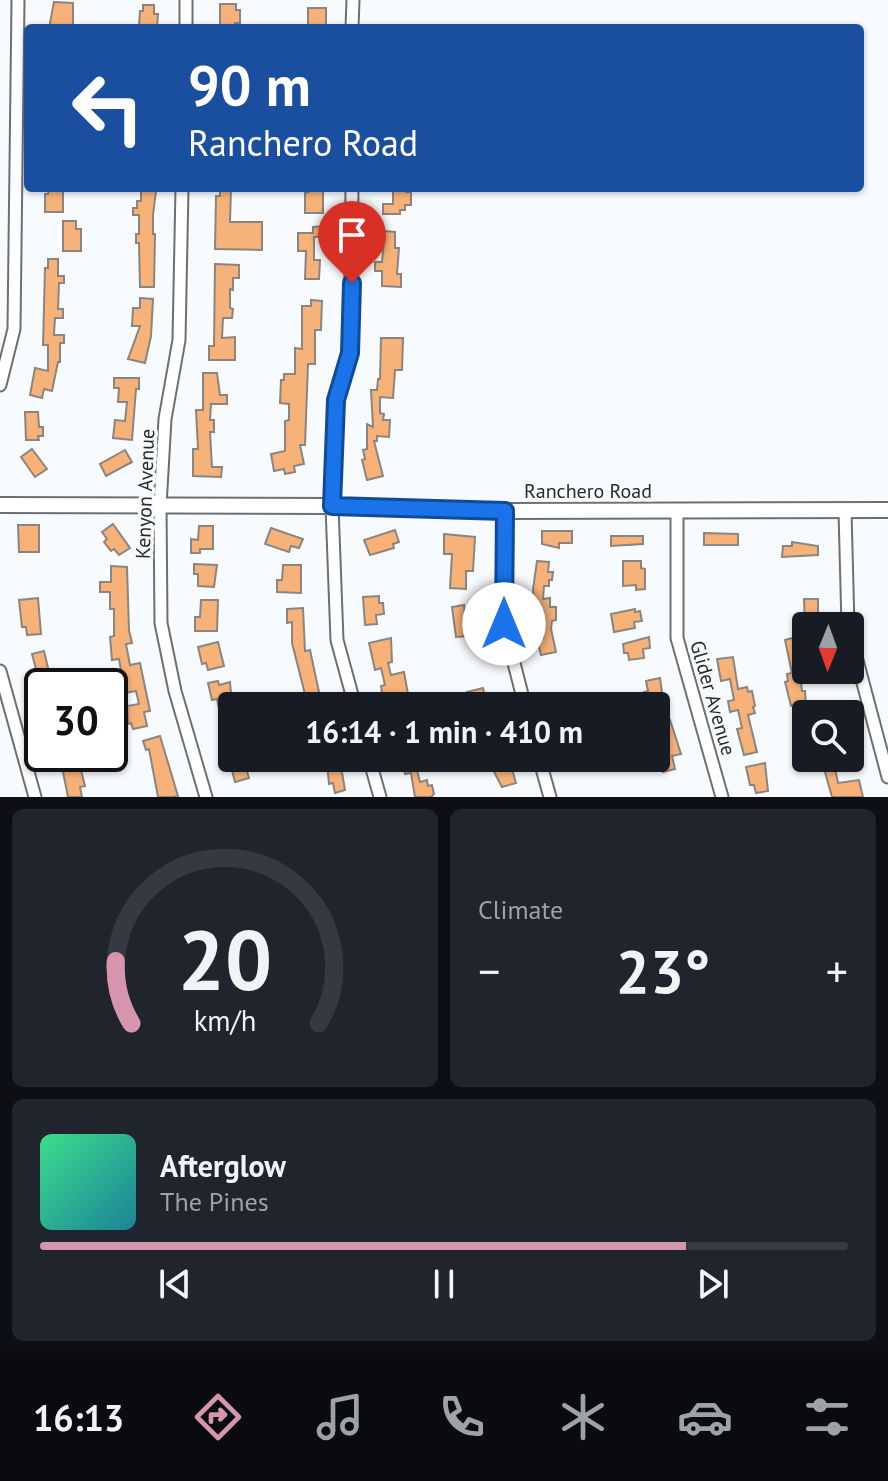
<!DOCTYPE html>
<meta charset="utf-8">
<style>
:root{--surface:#171b24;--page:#20242c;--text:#f1f3f6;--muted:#9ea1a6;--line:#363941;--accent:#d595ac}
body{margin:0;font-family:"PT Sans",sans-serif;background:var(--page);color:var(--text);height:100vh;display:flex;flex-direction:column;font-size:30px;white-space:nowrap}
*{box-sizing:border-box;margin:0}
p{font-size:26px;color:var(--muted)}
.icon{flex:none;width:44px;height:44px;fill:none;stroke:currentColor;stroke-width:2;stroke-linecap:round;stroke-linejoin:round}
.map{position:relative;height:797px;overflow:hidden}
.details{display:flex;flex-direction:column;gap:12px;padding:12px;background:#0d0f14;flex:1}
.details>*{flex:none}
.hud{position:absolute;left:24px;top:24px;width:840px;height:168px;border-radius:8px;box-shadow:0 2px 6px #0004;background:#1a4fa0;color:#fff;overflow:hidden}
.needle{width:52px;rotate:181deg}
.buttons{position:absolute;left:792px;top:612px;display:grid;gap:16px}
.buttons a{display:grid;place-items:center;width:72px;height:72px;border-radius:8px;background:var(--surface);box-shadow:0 2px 6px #0004;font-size:40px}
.speed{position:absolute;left:24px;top:668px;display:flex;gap:16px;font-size:40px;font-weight:700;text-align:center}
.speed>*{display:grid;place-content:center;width:104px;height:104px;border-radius:50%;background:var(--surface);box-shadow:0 2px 6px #0004;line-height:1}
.speed .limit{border:4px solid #111;border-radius:12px;background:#fff;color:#111}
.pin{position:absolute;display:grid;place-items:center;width:68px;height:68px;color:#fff;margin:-82px -34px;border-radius:50% 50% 50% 0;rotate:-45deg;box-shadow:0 0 8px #0007}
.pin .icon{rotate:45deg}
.me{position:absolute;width:88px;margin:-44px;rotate:0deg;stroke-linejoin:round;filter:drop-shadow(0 0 6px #0008)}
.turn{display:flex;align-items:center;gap:28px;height:168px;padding:0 32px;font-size:36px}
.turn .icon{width:104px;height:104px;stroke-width:2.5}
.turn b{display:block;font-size:56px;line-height:68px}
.big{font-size:60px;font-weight:800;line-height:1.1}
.details .tile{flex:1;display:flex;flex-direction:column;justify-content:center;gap:12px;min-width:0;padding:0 28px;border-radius:12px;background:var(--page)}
.details .dial{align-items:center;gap:0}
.dial svg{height:208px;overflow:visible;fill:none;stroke:var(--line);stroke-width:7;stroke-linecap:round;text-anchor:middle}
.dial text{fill:var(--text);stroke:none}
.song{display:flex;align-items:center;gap:24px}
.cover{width:96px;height:96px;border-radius:12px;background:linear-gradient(135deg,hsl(150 70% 55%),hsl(190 70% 35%))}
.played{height:8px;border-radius:4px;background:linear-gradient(90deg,var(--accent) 80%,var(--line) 80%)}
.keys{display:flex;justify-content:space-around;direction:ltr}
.heat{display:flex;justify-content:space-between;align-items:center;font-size:44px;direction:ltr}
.details .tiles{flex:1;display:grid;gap:12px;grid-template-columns:1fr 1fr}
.tile:last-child{grid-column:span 2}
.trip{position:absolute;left:218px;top:692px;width:452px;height:80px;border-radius:8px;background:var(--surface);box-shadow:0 2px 6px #0004;font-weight:800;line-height:80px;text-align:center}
.menu{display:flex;height:128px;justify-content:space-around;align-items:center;background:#090b0e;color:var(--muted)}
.menu .icon{width:56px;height:56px}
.menu .selected{color:var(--accent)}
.menu b{font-size:36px;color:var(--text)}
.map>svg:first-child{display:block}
</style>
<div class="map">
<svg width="888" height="797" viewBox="0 0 888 797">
<rect width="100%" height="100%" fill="#f8fbfe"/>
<!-- building -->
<g fill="#f7b279" stroke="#8a8581" stroke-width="2">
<path d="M54,2L73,3V25H68V28H49Z"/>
<path d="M220,4H236V10H240V23H235V28H220Z"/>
<path d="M143,5H154V14H158L157,28H143V25H139L140,11H143Z"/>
<path d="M308,8H326V26L324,28H308Z"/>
<path d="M49,188H63V212H45V194H48Z"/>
<path d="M220,188H231L230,222H262V250L215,249L216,196H220Z"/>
<path d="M309,188H323V213H305V193L309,192Z"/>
<path d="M393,189H406V192H411V205H405V210H400V214H383V204H393Z"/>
<path d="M141,191H156L153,215V234H155L154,287H140L139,243H136V234H139V215H133V208H137V201H141Z"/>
<path d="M63,221H76V229H81V251H63Z"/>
<path d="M324,226V237H314V260H320L319,279H305L306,251H298V233H313V227Z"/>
<path d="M385,231L395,232V248H399L397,274H401V287L382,286V271H375V262H382Z"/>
<path d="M48,259H58V276H64V283H59L58,309H63V318H55L54,335H64V343H60V362H58L52,391L44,389L42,398L30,395L35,368L48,371V345H43L45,268H48Z"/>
<path d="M215,264L239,265V278H233V290L230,289V308L233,309L232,318H223L222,338L235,337V360H209V346H214Z"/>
<path d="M140,298L153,299L151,336L145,363L128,359L140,326H132L133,308H140Z"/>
<path d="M311,300L322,301L321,330H315V364H308L305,445H300L304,464L294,466L295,472L285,474L284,469L274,471L271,454L285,451V421L289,420V404L280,403L281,380H284V374H295V348L302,349V306H311Z"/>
<path d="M381,338H403L402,370H395L393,398L380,397V413L384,414L383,420H390L389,437L377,436V441H374L383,476L367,480L362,460L365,459L363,450L367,449V424L373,427L371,390H377L378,379H380Z"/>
<path d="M203,373H217L220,395H227V404H211L210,420H214V432H210L212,467H222L221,477L193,476V449H198L196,410H203Z"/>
<path d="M114,378H139V389H136L132,440L113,438L115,420L125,421L127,402H118L119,388H114Z"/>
<path d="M25,412H38L39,427H43V436H38L39,440H26Z"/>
<path d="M32,449L47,469L35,477L21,457Z"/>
<path d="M125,450L132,462L106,476L100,464Z"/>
<path d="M113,524L130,548L119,555L114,549L111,551L104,542L107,539L102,532Z"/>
<path d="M18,525H39V552H19Z"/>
<path d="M199,526H213V549H200V553H191V539L198,540Z"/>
<path d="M271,528L303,539L299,548L291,546L289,552L265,544Z"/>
<path d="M395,530L399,542L393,544L394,548L370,555L364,540Z"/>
<path d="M542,531H572V543H559V548L542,544Z"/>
<path d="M704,533L738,534V545H704Z"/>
<path d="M444,534L475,537L473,571H466V589L450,588L452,554H444Z"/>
<path d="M611,536H643V544L611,546Z"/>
<path d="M792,542L818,546V555L782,557L783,546H792Z"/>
<path d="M537,561L549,562L548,572H553L552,580H549V586H544L543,599L550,598V607H556V620L552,621L551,629L556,652L541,655L537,639L543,638L542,616H535L533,589Z"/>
<path d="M623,561H641V568L645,569V589L636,590V585L623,586Z"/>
<path d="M194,564L217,565L214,587L198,586V574H194Z"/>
<path d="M283,565H301V593L277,592V580H282Z"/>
<path d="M111,566L127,567L129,630L132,643L126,644L130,665L140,663L150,711L144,712L147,726L133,729L131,723L128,724L127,706L139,704L136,691L125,693L119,659L112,660L110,637L114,636V609H110V592H100V582H111Z"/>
<path d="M379,596V603H383L384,614L376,615L377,624L365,625L363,597Z"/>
<path d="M38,598L41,634L27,635L26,627H22L19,600Z"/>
<path d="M804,599H818V626H805Z"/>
<path d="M201,600H218L217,631H195V617H200Z"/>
<path d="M464,605L468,636L456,637L452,607Z"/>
<path d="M303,608L305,651L310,650L322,706H308L292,643V622L287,623V609Z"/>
<path d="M635,609V612L640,611L642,621L634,622L635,628L614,632L611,614Z"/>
<path d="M803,635L806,665L799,666L802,691H805L806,704L791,706L785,682L788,681L787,674L792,673L785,640Z"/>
<path d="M649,637L650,648L643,649L644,658L629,660L628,653H624L623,644Z"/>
<path d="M391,638L392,662L388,663L391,675L404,672L408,694L383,699L381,686L385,685L381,668L375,670L369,643Z"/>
<path d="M218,642L224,666L208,670L206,663L202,664L198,647Z"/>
<path d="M44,651L49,672L53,686H37L33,670L36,669L32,654Z"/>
<path d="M733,657L738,689L747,687L748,692L752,691L755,706L753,707L755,713L748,715L757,752L744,755L737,729L742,728L738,710L730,712L728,701L734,700L730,679L721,681L717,659Z"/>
<path d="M660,678L666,721L670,720L681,754L672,756L675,769L663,772L660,761L656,762V750L659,749L656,739V706H651L650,701L646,702L644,692L648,691L646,681Z"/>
<path d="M218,681L219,685L230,682L232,705L228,706L232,725V758H243L249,778L235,782L219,719L221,718L217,699L212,700L208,683Z"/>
<path d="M483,688L485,697L492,695L495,705L469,704L467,692Z"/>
<path d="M160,736L178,796L173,797H158L149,749L146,750L143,741Z"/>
<path d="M401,758H414L420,782L427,780L428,786L432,785L434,794L431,797H415L411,773L405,774Z"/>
<path d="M494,758H509L516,783L502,787L493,770L497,769Z"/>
<path d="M821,758H833L838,783L859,780L863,797H832Z"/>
<path d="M76,759L77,766H80L85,786L80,787L82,797H68L61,762Z"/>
<path d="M340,760L345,790L335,793L333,783L329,784L327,763Z"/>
<path d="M765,763L768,791L756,793L754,785H750L746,767Z"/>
</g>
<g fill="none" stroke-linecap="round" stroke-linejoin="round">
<!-- minor casing -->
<g stroke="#6b7074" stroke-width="15">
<g id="minor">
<path d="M186,28V0"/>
<path d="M352,28L353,0"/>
<path d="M182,188L179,340L165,419L160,506L161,623L175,691L206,797"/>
<path d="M352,188L350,353L336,400L332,506L337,640L355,706"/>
<path d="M0,385L14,329L18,0"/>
<path d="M505,511L504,624L525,706"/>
<path d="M677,511V638L722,797"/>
<path d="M845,511L848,626"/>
<path d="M850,634L888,777"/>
<path d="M0,671L35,797"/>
<path d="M369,758L380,797"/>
<path d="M539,758L550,797"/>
</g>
</g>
<!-- major casing -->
<g stroke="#6b7074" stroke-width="18">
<path id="major" d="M0,505L332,506L505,511L888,510"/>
</g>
<!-- minor -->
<use href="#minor" stroke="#fff" stroke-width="11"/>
<!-- major -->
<use href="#major" stroke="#fff" stroke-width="14"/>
</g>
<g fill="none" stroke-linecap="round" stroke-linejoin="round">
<!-- route casing -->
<g stroke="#114b97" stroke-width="20">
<path id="route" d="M352,283L350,353L336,400L332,506L505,511L504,624"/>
</g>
<!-- route -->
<use href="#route" stroke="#1a73e8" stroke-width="14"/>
</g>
<g text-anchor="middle" stroke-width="7" stroke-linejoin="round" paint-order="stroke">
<!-- street labels -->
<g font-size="20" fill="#27292a" stroke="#f8fbfe">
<text x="588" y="498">Ranchero Road</text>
<text transform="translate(145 494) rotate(-88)" y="7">Kenyon Avenue</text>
<text transform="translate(713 698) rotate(74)" y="7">Glider Avenue</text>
</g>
</g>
</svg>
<div class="buttons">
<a><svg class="needle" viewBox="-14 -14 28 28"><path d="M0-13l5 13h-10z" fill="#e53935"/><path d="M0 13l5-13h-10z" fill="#9ea1a6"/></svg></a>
<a><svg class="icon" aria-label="search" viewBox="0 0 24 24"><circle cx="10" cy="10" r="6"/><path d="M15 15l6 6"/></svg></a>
</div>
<div class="speed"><div class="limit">30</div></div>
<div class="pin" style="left:352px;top:283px;background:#d93025"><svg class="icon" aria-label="arrive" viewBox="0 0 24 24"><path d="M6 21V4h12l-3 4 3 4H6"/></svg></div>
<svg class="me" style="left:504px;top:624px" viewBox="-20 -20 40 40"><circle r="19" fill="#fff"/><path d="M0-13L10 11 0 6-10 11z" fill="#1a73e8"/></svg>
<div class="trip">16:14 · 1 min · 410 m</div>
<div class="hud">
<div class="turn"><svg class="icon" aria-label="left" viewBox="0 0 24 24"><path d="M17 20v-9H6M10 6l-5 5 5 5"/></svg><div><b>90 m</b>Ranchero Road</div></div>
</div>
</div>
<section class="details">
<div class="tiles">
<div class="tile dial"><svg viewBox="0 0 100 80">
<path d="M14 69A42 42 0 1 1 86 69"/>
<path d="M14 69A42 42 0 0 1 8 45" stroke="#d595ac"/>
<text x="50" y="56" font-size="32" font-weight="700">20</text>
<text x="50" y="72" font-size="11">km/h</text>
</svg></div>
<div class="tile"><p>Climate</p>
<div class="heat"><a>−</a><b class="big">23°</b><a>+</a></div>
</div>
<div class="tile">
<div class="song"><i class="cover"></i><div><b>Afterglow</b><p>The Pines</p></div></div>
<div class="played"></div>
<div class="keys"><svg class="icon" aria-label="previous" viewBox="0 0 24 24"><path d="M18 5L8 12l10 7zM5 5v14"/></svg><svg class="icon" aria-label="pause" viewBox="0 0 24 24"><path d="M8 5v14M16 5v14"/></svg><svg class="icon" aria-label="next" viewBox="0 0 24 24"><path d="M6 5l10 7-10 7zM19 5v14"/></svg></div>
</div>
</div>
</section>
<nav class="menu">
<b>16:13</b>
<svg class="icon selected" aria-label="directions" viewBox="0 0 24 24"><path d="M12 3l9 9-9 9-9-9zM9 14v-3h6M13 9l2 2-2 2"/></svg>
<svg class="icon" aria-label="music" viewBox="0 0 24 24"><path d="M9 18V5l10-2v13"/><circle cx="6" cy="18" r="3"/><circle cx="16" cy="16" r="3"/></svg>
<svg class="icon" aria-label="phone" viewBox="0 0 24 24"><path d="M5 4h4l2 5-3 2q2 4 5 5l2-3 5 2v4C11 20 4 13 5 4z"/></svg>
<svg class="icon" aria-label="climate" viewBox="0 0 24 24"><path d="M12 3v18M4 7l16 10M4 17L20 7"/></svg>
<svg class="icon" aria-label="car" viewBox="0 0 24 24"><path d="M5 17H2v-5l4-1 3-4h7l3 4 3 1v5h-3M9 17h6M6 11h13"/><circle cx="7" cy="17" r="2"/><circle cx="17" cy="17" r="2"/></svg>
<svg class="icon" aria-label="filters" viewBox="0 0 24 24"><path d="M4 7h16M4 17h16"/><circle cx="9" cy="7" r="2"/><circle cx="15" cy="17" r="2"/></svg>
</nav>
